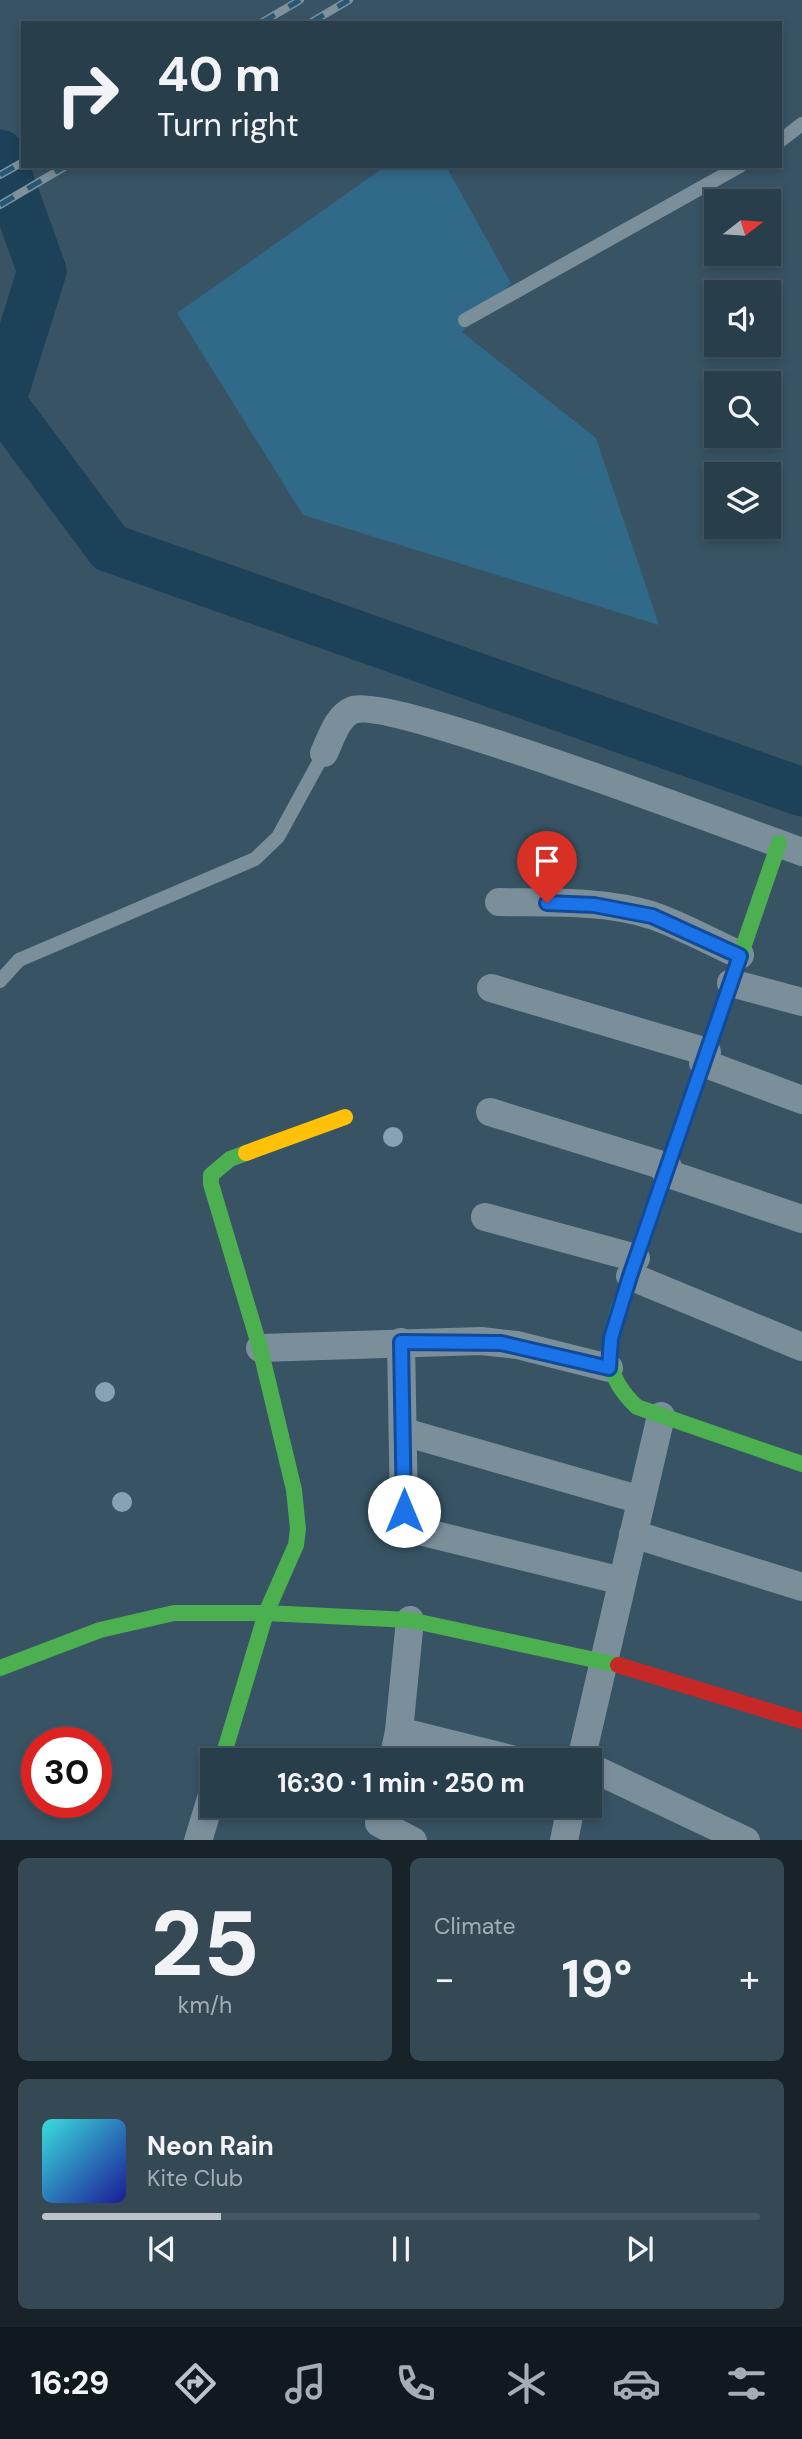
<!DOCTYPE html>
<meta charset="utf-8">
<style>
:root{--surface:#293e4b;--page:#354955;--text:#f1f3f6;--muted:#a5aeb5;--line:#455763;--accent:#b9c3c9}
body{margin:0;font-family:"DM Sans",sans-serif;background:var(--page);color:var(--text);height:100vh;display:flex;flex-direction:column;font-size:26px;white-space:nowrap}
*{box-sizing:border-box;margin:0}
p{font-size:23px;color:var(--muted)}
.icon{flex:none;width:38px;height:38px;fill:none;stroke:currentColor;stroke-width:2;stroke-linecap:round;stroke-linejoin:round}
.map{position:relative;height:1840px;overflow:hidden}
.sheet{display:flex;flex-direction:column;gap:18px;padding:18px;background:#172229;flex:1}
.sheet>*{flex:none}
.banner{position:absolute;left:21px;top:21px;width:761px;height:147px;border-radius:0px;box-shadow:0 4px 10px #0003,0 0 0 2px var(--line);background:#293e4b;color:var(--text);overflow:hidden}
.needle{width:46px;rotate:73deg}
.tools{position:absolute;left:704px;top:189px;display:grid;gap:14px}
.tools a{display:grid;place-items:center;width:77px;height:77px;border-radius:0px;background:var(--surface);box-shadow:0 4px 10px #0003,0 0 0 2px var(--line);font-size:35px}
.speed{position:absolute;left:21px;top:1727px;display:flex;gap:14px;font-size:35px;font-weight:700;text-align:center}
.speed>*{display:grid;place-content:center;width:91px;height:91px;border-radius:50%;background:var(--surface);box-shadow:0 4px 10px #0003,0 0 0 2px var(--line);line-height:1}
.speed .limit{border:10px solid #d22;background:#fff;color:#111}
.pin{position:absolute;display:grid;place-items:center;width:60px;height:60px;color:#fff;margin:-72px -30px;border-radius:50% 50% 50% 0;rotate:-45deg;box-shadow:0 0 7px #0007}
.pin .icon{rotate:45deg}
.me{position:absolute;width:77px;margin:-38px;rotate:0deg;stroke-linejoin:round;filter:drop-shadow(0 0 5px #0008)}
.turn{display:flex;align-items:center;gap:24px;height:147px;padding:0 21px;font-size:32px}
.turn .icon{width:91px;height:91px;stroke-width:2.5}
.turn b{display:block;font-size:49px;line-height:60px}
.big{font-size:52px;font-weight:700;line-height:1.1}
.sheet .tile{flex:1;display:flex;flex-direction:column;justify-content:center;gap:10px;min-width:0;padding:0 24px;border-radius:10px;background:var(--page)}
.sheet .dial{align-items:center;gap:0}
.dial b{font-size:91px;line-height:1}
.song{display:flex;align-items:center;gap:21px}
.cover{width:84px;height:84px;border-radius:10px;background:linear-gradient(135deg,hsl(180 70% 55%),hsl(240 70% 35%))}
.played{height:7px;border-radius:4px;background:linear-gradient(90deg,var(--accent) 25%,var(--line) 25%)}
.keys{display:flex;justify-content:space-around;direction:ltr}
.heat{display:flex;justify-content:space-between;align-items:center;font-size:38px;direction:ltr}
.sheet .tiles{flex:1;display:grid;gap:18px;grid-template-columns:1fr 1fr}
.tile:last-child{grid-column:span 2}
.trip{position:absolute;left:200px;top:1748px;width:402px;height:70px;border-radius:0px;background:var(--surface);box-shadow:0 4px 10px #0003,0 0 0 2px var(--line);font-weight:700;line-height:70px;text-align:center}
.menu{display:flex;height:112px;justify-content:space-around;align-items:center;background:#10191e;color:var(--muted)}
.menu .icon{width:49px;height:49px}
.menu .active{color:var(--accent)}
.menu b{font-size:32px;color:var(--text)}
.map>svg:first-child{display:block}
</style>
<div class="map">
<svg width="802" height="1841" viewBox="0 0 802 1841">
<rect width="100%" height="100%" fill="#375364"/>
<!-- green -->
<path fill="#316988" d="M386,166H446L511,283L462,332L596,438L659,625L303,515L177,313Z"/>
<g fill="none" stroke-linecap="round" stroke-linejoin="round">
<!-- river -->
<path stroke="#1c4158" stroke-width="49" d="M0,154L42,271L1,402L110,548L802,792"/>
<!-- lane -->
<g stroke="#7b8f9b" stroke-width="14">
<path d="M780,141L802,124"/>
<path d="M465,320L740,166"/>
<path d="M0,981L19,960L255,859L278,837L324,753"/>
</g>
<!-- street -->
<g stroke="#7b8f9b" stroke-width="28">
<path d="M324,753C331,739 337,716 353,710C389,696 743,831 802,852"/>
<path d="M499,902C549,903 602,900 651,915C681,925 711,942 740,955"/>
<path d="M731,983L802,1002"/>
<path d="M491,988L707,1052"/>
<path d="M703,1063L802,1100"/>
<path d="M490,1112L668,1167"/>
<path d="M666,1173L802,1219"/>
<path d="M485,1217L636,1258"/>
<path d="M630,1276L802,1347"/>
<path d="M401,1342L404,1511L409,1525L423,1532L622,1581"/>
<path d="M260,1348L481,1341L517,1345L609,1368"/>
<path d="M404,1432L641,1500"/>
<path d="M633,1534L802,1587"/>
<path d="M399,1731L515,1760"/>
<path d="M393,1760L399,1731L410,1620"/>
<path d="M581,1760L661,1416"/>
<path d="M590,1767L746,1841"/>
<path d="M379,1823L413,1841"/>
<path d="M198,1841L212,1795"/>
<path d="M564,1841L571,1806"/>
</g>
<!-- fast -->
<g stroke="#4caf50" stroke-width="16">
<path d="M779,843L618,1311C606,1352 604,1376 637,1407L802,1464"/>
<path d="M0,1668L100,1630L174,1613H266L410,1620L618,1665"/>
<path d="M222,1760L266,1613L296,1545L298,1529L294,1490L260,1348L211,1184V1175L230,1159L246,1153"/>
</g>
<!-- slow -->
<path stroke="#ffc107" stroke-width="16" d="M246,1153L345,1117"/>
<!-- jam -->
<path stroke="#c62828" stroke-width="16" d="M618,1665L802,1721"/>
<!-- rail casing -->
<g stroke="#7e909b" stroke-width="8">
<g id="rail">
<path d="M261,23L300,0"/>
<path d="M310,23L349,0"/>
<path d="M0,175L23,162"/>
<path d="M0,205L66,166"/>
</g>
</g>
<!-- rail -->
<use href="#rail" stroke="#255876" stroke-width="5" stroke-dasharray="16" stroke-linecap="butt"/>
</g>
<!-- trees -->
<g fill="#87a2b2">
<circle cx="393" cy="1137" r="10"/>
<circle cx="105" cy="1392" r="10"/>
<circle cx="122" cy="1502" r="10"/>
</g>
<g fill="none" stroke-linecap="round" stroke-linejoin="round">
<!-- route casing -->
<g stroke="#114b97" stroke-width="18">
<path id="route" d="M404,1511L401,1342L501,1343L609,1368L611,1338L630,1276L740,956L652,916L594,905L547,903"/>
</g>
<!-- route -->
<use href="#route" stroke="#1a73e8" stroke-width="12"/>
</g>
</svg>
<div class="tools">
<a><svg class="needle" viewBox="-14 -14 28 28"><path d="M0-13l5 13h-10z" fill="#e53935"/><path d="M0 13l5-13h-10z" fill="#a5aeb5"/></svg></a>
<a><svg class="icon" aria-label="sound" viewBox="0 0 24 24"><path d="M4 9h4l5-4v14l-5-4H4zM17 9q2 3 0 6"/></svg></a>
<a><svg class="icon" aria-label="search" viewBox="0 0 24 24"><circle cx="10" cy="10" r="6"/><path d="M15 15l6 6"/></svg></a>
<a><svg class="icon" aria-label="layers" viewBox="0 0 24 24"><path d="M12 4l9 5-9 5-9-5zM3 14l9 5 9-5"/></svg></a>
</div>
<div class="speed"><div class="limit">30</div></div>
<div class="pin" style="left:547px;top:903px;background:#d93025"><svg class="icon" aria-label="arrive" viewBox="0 0 24 24"><path d="M6 21V4h12l-3 4 3 4H6"/></svg></div>
<svg class="me" style="left:404px;top:1511px" viewBox="-20 -20 40 40"><circle r="19" fill="#fff"/><path d="M0-13L10 11 0 6-10 11z" fill="#1a73e8"/></svg>
<div class="trip">16:30 · 1 min · 250 m</div>
<div class="banner">
<div class="turn"><svg class="icon" aria-label="right" viewBox="0 0 24 24"><path d="M7 20v-9h11M14 6l5 5-5 5"/></svg><div><b>40 m</b>Turn right</div></div>
</div>
</div>
<section class="sheet">
<div class="tiles">
<div class="tile dial"><b>25</b><p>km/h</p></div>
<div class="tile"><p>Climate</p>
<div class="heat"><a>−</a><b class="big">19°</b><a>+</a></div>
</div>
<div class="tile">
<div class="song"><i class="cover"></i><div><b>Neon Rain</b><p>Kite Club</p></div></div>
<div class="played"></div>
<div class="keys"><svg class="icon" aria-label="previous" viewBox="0 0 24 24"><path d="M18 5L8 12l10 7zM5 5v14"/></svg><svg class="icon" aria-label="pause" viewBox="0 0 24 24"><path d="M8 5v14M16 5v14"/></svg><svg class="icon" aria-label="next" viewBox="0 0 24 24"><path d="M6 5l10 7-10 7zM19 5v14"/></svg></div>
</div>
</div>
</section>
<nav class="menu">
<b>16:29</b>
<svg class="icon active" aria-label="directions" viewBox="0 0 24 24"><path d="M12 3l9 9-9 9-9-9zM9 14v-3h6M13 9l2 2-2 2"/></svg>
<svg class="icon" aria-label="music" viewBox="0 0 24 24"><path d="M9 18V5l10-2v13"/><circle cx="6" cy="18" r="3"/><circle cx="16" cy="16" r="3"/></svg>
<svg class="icon" aria-label="phone" viewBox="0 0 24 24"><path d="M5 4h4l2 5-3 2q2 4 5 5l2-3 5 2v4C11 20 4 13 5 4z"/></svg>
<svg class="icon" aria-label="climate" viewBox="0 0 24 24"><path d="M12 3v18M4 7l16 10M4 17L20 7"/></svg>
<svg class="icon" aria-label="car" viewBox="0 0 24 24"><path d="M5 17H2v-5l4-1 3-4h7l3 4 3 1v5h-3M9 17h6M6 11h13"/><circle cx="7" cy="17" r="2"/><circle cx="17" cy="17" r="2"/></svg>
<svg class="icon" aria-label="filters" viewBox="0 0 24 24"><path d="M4 7h16M4 17h16"/><circle cx="9" cy="7" r="2"/><circle cx="15" cy="17" r="2"/></svg>
</nav>
